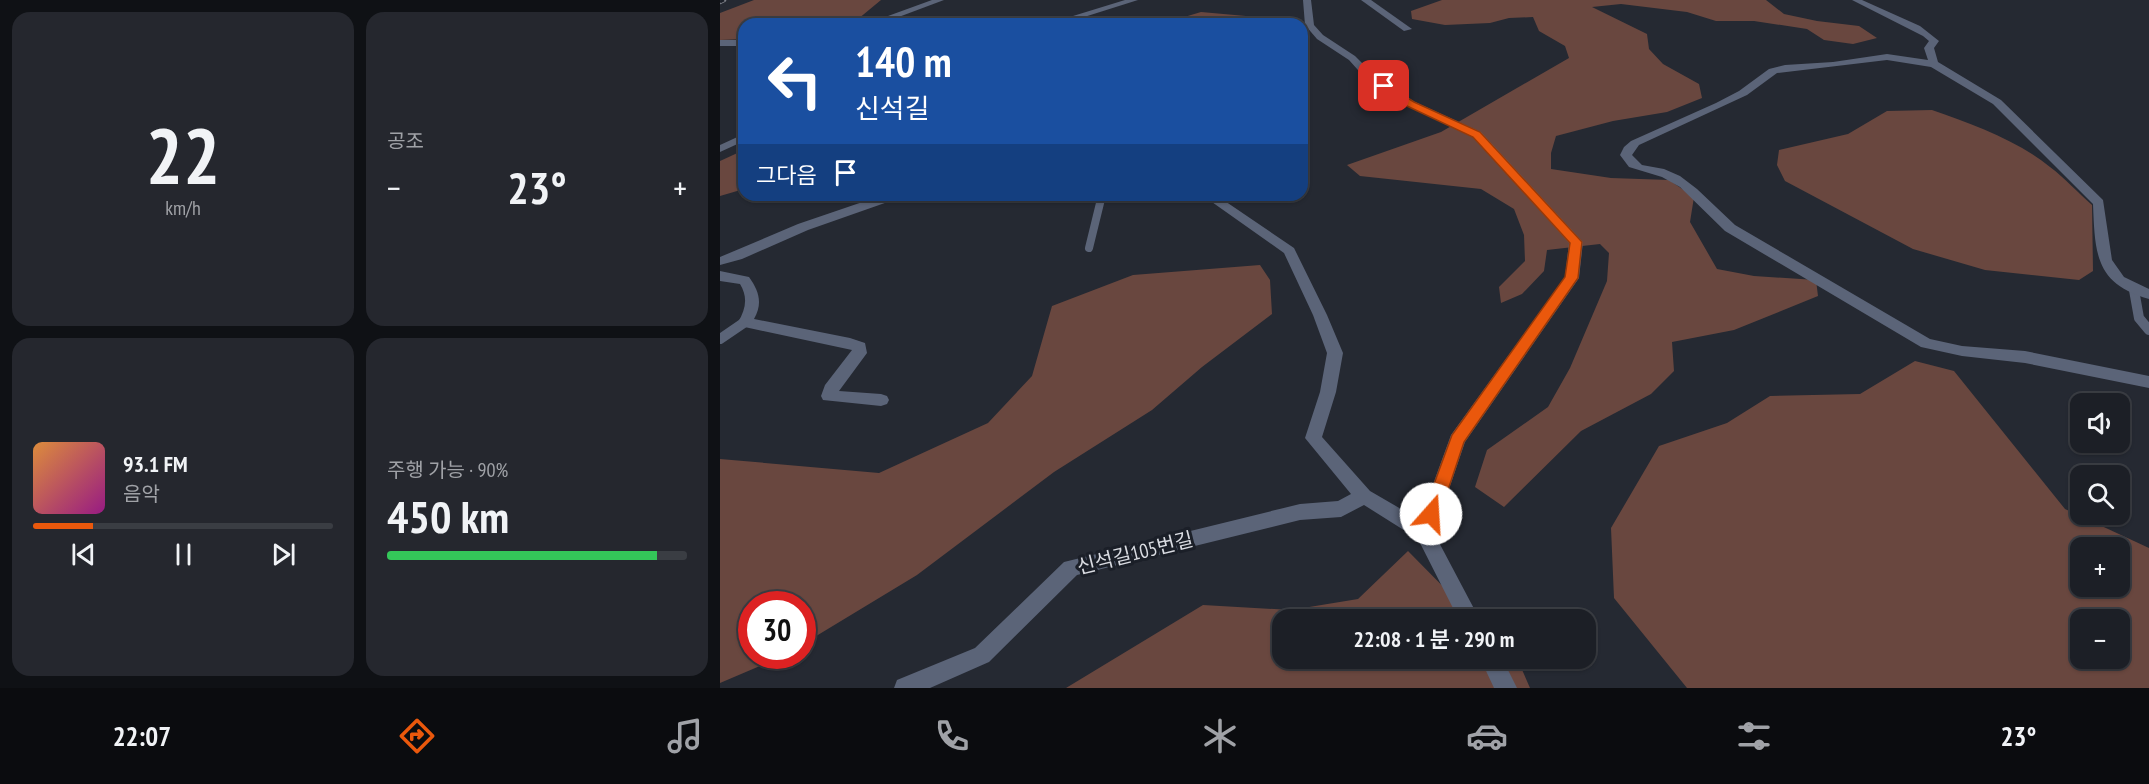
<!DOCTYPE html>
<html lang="ko">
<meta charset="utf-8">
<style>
:root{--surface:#1c1f26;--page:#25272e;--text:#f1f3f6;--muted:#a0a2a7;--line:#3a3d43;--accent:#ea580c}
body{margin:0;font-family:"PT Sans Narrow","Noto Sans KR",sans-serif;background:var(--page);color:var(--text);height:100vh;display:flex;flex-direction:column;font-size:22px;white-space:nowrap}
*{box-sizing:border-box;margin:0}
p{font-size:20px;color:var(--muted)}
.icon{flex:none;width:33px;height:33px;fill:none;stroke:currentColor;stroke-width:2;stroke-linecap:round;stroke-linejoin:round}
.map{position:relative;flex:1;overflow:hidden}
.sheet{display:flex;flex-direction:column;gap:12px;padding:12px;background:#0f1115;width:720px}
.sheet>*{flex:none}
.banner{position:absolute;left:18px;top:18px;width:570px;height:183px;border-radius:18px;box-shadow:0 2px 4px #0004,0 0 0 2px var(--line);background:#1a4fa0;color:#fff;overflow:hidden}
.tools{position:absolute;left:1350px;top:393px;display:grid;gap:12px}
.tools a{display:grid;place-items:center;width:60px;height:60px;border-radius:12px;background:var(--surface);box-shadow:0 2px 4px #0004,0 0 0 2px var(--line);font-size:30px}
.speed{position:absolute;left:18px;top:591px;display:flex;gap:12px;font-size:30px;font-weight:700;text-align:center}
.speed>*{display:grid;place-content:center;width:78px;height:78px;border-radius:50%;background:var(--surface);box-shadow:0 2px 4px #0004,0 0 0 2px var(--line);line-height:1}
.speed .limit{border:9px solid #d22;background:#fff;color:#111}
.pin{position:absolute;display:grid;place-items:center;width:51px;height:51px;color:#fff;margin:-26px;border-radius:12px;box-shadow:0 3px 9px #0006}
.me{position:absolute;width:66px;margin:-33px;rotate:19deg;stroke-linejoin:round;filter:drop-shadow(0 0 4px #0008)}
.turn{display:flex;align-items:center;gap:21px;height:126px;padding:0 18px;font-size:27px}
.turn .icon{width:78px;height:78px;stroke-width:2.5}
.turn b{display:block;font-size:42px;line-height:51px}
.then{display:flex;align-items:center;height:57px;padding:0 18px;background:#0003;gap:12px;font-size:22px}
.big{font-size:45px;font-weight:600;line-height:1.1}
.sheet .tile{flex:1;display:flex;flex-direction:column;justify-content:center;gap:9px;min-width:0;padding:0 21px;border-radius:18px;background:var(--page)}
.sheet .dial{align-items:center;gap:0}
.dial b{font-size:78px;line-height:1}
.song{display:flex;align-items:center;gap:18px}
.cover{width:72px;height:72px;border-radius:9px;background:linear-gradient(135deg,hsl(30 70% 55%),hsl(310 70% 35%))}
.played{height:6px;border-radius:3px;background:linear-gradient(90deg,var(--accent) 20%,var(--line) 20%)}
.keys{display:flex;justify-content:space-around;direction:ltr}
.heat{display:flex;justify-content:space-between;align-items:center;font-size:33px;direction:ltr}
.charge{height:9px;border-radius:4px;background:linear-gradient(90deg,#34c759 90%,var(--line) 0)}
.sheet .tiles{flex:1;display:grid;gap:12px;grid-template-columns:repeat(2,1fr)}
.trip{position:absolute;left:552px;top:609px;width:324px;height:60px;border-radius:18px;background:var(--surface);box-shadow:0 2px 4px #0004,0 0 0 2px var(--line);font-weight:600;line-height:60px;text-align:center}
.tab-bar{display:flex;height:96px;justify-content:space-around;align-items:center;background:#0b0c0f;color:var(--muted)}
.tab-bar .icon{width:42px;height:42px}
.tab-bar .active{color:var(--accent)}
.tab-bar b{font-size:27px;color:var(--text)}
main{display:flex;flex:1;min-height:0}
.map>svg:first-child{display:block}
</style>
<main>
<section class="sheet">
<div class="tiles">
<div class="tile dial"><b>22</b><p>km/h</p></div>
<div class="tile"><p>공조</p>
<div class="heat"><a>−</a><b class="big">23°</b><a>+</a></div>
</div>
<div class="tile">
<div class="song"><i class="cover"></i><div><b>93.1 FM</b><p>음악</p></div></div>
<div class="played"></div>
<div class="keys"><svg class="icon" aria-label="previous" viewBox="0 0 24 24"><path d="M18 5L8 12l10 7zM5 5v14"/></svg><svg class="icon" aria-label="pause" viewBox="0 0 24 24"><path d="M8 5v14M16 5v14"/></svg><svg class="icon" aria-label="next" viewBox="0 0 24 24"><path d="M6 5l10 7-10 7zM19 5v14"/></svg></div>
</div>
<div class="tile"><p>주행 가능 · 90%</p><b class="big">450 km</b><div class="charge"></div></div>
</div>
</section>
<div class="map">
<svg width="1429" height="688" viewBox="0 0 1429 688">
<rect width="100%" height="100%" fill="#252932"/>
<!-- green -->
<g fill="#69473f" fill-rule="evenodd">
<path d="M34,0H161L132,24H24V39L0,40V13Z"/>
<path d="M722,0H1046L1064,14L1097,21L1139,26L1157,38L1133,44L1104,40L1087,29L1034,21H996L967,12L901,4L872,7L927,34L929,49L943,64L979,84L982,98L947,112L893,121L836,136L831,153V169L891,178L949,180L974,197L970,222L997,269L1034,276L1096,280L1098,296L1014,330L952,342L954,371L931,394L861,431L784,507L755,487L767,450L828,407L850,368L887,281L889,253L880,244L827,250L824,271L802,294L781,303L779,287L805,261L804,235L794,209L761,189L640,176L627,165L721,132L849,58L845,46L819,31L813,17L789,18L770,23L725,25L692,19L691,11Z"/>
<path d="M481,12L526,16L536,24H441Z"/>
<path d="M1212,110C1252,124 1297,140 1330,167C1345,178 1358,193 1372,205L1373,271L1359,280L1265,270L1193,249L1065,181L1057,165L1059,150L1128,134L1167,111Z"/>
<path d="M24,150V189L0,196V161Z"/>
<path d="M540,265L550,280L552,314L482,367L432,410L334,472L197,575L83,644L82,604H32V656H63L0,683V459L159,473L268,423L312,376L332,306L413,275Z"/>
<path d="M1195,361L1234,371L1345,509L1429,548V688H967L894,598L891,528L939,446L1007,423L1050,396L1140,394ZM1360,548H1400V586H1360ZM1360,620H1400V658H1360Z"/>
<path d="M688,551L755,619L562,620V658L793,659L800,665L810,688H346L483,605L571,610L638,599Z"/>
</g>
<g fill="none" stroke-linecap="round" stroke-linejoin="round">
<!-- lane-far1 -->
<path stroke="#5b6478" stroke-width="8" d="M369,248L382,195"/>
<!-- lane -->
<g stroke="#5b6478" stroke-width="10">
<path d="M1414,290L1419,318L1429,330"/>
<path d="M0,339L25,322"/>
</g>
<!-- street -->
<g fill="#5b6478" fill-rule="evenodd">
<path d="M212,0H224L160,24H146Z"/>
<path d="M405,0H418L342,24H327Z"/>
<path d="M583,0H591L594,25L603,35L635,56L654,75L695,102L761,132L863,242L859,278L745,442L714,533L760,620H739L698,539L644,505L621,517L580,520L357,575L269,662L210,688H174L177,680L255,648L344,562L580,504L618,501L631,494L585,438L600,392L607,353L593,315L564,253L482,195H496L574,248L607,315L623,353L616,392L602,437L650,491L700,520L731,435L845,277L849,243L753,136L687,106L646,79L629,60L597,39L585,25Z"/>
<path d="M641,0H651L692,29L684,31Z"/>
<path d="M1132,0H1142L1200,26L1219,41L1214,48L1218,62L1281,100L1383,200L1392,260L1404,277L1429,289V299C1375,284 1375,253 1373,204L1273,104L1211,67L1167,60L1057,73L1027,95L919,145L912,155L922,165L944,169L960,176L977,189L1015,225L1210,339L1242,346L1305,351L1429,376V388L1305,363L1242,356L1201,347L1005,231L960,187L942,177L909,167L900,155L904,147L911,141L996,103L1019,91L1049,69L1065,65L1113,62L1167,54L1208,60L1204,48L1209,41L1203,36Z"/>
<rect x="0" y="40" width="24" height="6"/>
<path d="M24,134V141L0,152V145Z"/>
<path d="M163,195H181L179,198L88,230L22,259L0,265V257L78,224Z"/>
<path d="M0,271L29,277C39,291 43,303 34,319L130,338L145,343L147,353L119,391L161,394L167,396L169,400L167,404L161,406L103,400L101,396L105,385L132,350L20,326L18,322C26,309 28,297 20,284L0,281Z"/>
<path d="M760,658H782L797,688H774Z"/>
</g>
<!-- rail casing -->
<g stroke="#7e8189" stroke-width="4.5">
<path id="rail" d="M0,2L4,0"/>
</g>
<!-- rail -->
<use href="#rail" stroke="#1b1f28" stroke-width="3" stroke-dasharray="9" stroke-linecap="butt"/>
</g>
<!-- route -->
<path fill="#ea580c" stroke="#983908" stroke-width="1.5" d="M664,83L694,102L760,132L862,242L858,278L744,442L720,514L717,519L711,521L706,519L703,514L732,435L845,277L850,243L753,137L687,106L660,88L659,86Z"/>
<g text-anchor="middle" stroke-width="6" stroke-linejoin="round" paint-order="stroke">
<!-- near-street labels -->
<g font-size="20" fill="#d9dbe1" stroke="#1b1f28">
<text transform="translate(415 553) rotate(-14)" y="7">신석길105번길</text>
</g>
</g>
</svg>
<div class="tools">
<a><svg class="icon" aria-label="sound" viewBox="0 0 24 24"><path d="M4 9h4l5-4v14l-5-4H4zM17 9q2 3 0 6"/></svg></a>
<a><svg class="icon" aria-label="search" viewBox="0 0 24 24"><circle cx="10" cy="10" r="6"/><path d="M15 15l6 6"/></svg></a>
<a>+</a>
<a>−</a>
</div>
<div class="speed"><div class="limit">30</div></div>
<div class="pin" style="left:664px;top:86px;background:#d93025"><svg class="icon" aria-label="arrive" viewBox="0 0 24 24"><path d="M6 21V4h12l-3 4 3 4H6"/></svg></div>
<svg class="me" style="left:711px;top:514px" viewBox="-20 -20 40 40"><circle r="19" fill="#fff"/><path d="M0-13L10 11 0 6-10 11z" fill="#ea580c"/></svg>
<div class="trip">22:08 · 1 분 · 290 m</div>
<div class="banner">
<div class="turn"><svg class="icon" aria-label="left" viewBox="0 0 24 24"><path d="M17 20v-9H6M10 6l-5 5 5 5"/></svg><div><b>140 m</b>신석길</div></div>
<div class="then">그다음<svg class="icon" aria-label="arrive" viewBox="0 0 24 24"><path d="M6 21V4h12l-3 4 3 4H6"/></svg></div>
</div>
</div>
</main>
<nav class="tab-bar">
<b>22:07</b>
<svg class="icon active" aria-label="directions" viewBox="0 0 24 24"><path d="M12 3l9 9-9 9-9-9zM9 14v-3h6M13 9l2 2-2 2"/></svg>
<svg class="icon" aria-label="music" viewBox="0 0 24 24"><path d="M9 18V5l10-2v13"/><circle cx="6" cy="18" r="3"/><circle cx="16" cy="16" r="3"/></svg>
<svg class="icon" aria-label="phone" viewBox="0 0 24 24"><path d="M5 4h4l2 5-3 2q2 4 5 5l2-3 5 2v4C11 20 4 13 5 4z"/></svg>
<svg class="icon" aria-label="climate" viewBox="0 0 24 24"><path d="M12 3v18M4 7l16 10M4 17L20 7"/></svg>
<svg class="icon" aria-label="car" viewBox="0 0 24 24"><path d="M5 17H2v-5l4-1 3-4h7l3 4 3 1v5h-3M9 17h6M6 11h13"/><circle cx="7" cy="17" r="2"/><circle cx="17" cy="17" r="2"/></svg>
<svg class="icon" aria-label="filters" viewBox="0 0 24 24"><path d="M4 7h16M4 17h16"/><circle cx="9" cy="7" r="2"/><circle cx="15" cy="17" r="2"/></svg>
<b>23°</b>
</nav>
